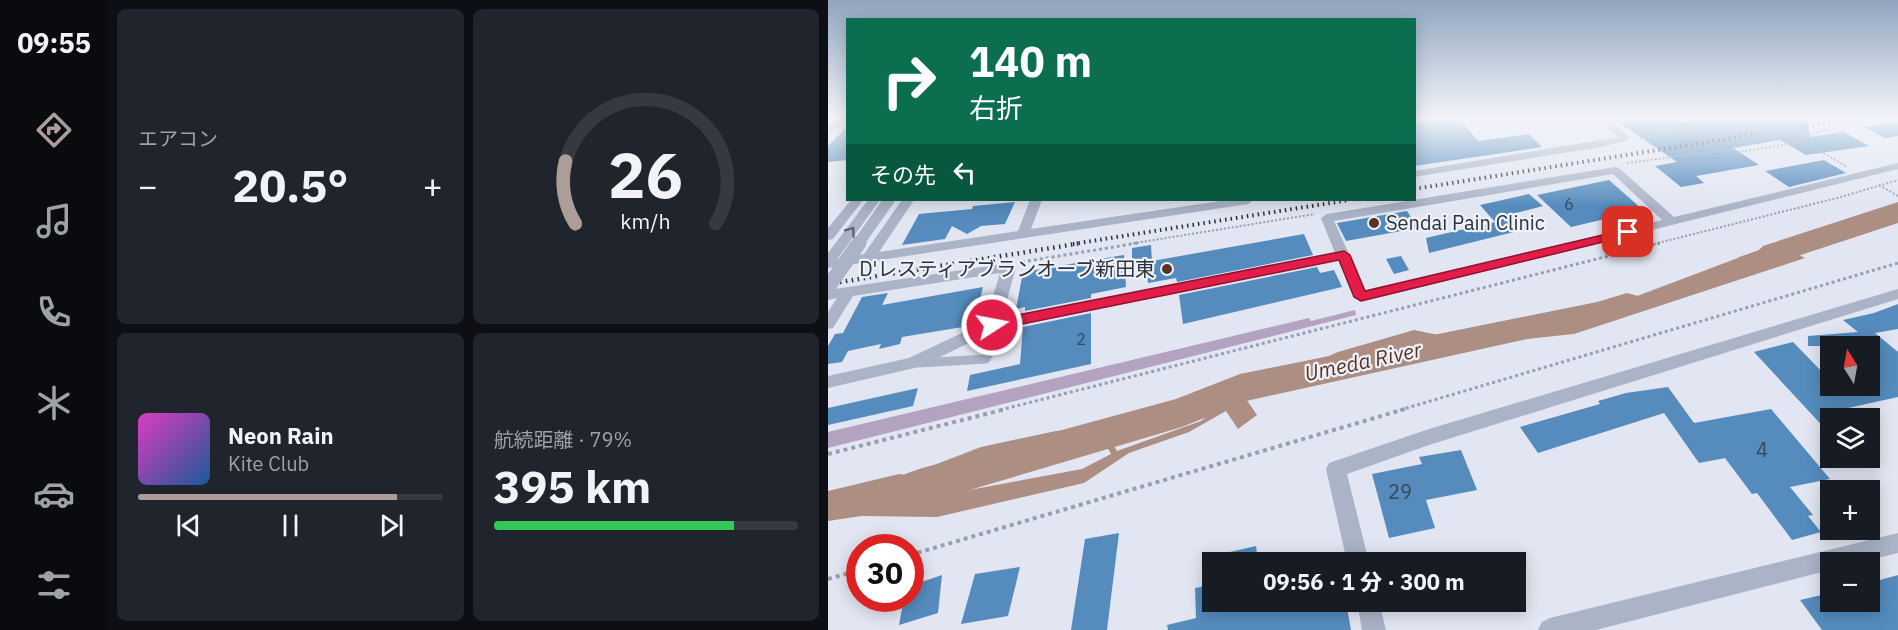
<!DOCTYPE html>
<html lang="ja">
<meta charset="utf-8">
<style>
:root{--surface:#171b24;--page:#20242c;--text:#f1f3f6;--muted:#9ea1a6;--line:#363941;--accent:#ac9d98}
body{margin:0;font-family:"IBM Plex Sans","Noto Sans JP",sans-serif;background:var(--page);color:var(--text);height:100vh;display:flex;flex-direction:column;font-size:22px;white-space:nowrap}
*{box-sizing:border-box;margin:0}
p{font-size:20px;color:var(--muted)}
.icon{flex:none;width:33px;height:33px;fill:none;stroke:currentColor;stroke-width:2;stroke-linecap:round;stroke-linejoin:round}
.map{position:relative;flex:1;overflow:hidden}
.drawer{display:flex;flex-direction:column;gap:9px;padding:9px;background:#0d0f14;width:720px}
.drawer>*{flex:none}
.hud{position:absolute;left:18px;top:18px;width:570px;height:183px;border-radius:0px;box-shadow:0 3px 15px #0003;background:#0b6e4f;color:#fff;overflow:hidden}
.needle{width:39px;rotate:349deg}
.fabs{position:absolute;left:992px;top:336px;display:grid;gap:12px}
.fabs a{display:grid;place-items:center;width:60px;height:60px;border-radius:0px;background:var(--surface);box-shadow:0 3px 15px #0003;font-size:30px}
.speed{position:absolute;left:18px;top:534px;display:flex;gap:12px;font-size:30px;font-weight:700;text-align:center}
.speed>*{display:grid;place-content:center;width:78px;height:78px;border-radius:50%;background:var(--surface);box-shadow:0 3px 15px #0003;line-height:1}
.speed .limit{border:9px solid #d22;background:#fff;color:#111}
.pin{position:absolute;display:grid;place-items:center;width:51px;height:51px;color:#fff;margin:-26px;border-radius:12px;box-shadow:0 3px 9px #0006}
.me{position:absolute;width:66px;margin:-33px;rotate:79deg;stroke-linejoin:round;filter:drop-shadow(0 0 4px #0008)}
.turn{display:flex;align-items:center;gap:21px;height:126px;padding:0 24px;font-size:27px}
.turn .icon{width:78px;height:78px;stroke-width:2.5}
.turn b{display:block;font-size:42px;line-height:51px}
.then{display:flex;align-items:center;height:57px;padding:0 24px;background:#0003;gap:12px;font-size:22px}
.big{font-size:45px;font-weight:800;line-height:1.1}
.drawer .card{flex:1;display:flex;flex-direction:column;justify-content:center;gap:9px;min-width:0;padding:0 21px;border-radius:9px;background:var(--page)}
.drawer .dial{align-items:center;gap:0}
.dial svg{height:156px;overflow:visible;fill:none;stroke:var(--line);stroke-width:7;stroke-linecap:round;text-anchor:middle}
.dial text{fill:var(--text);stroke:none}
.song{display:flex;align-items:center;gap:18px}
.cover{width:72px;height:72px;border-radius:9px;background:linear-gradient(135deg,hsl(310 70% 55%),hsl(210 70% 35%))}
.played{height:6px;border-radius:3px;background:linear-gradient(90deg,var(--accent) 85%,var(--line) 85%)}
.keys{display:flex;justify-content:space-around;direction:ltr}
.heat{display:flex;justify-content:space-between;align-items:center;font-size:33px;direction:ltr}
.charge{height:9px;border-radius:4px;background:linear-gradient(90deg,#34c759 79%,var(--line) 0)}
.drawer .tiles{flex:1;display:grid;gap:9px;grid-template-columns:repeat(2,1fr)}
.trip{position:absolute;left:374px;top:552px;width:324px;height:60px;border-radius:0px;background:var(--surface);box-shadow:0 3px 15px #0003;font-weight:800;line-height:60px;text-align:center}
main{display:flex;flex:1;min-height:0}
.tabs{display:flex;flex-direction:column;width:108px;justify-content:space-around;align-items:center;background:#090b0e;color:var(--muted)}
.tabs .icon{width:42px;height:42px}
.tabs .current{color:var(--accent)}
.tabs b{font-size:27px;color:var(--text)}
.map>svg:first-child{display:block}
</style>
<main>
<nav class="tabs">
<b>09:55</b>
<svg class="icon current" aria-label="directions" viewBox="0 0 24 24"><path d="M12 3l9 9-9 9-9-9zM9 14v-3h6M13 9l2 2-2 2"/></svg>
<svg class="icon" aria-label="music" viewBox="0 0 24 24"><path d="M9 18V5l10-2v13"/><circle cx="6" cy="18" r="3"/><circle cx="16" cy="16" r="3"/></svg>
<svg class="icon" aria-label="phone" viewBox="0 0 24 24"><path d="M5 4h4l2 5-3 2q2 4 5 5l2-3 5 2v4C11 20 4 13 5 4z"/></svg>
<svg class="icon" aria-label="climate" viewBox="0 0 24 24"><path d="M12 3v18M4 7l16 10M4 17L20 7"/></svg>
<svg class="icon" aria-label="car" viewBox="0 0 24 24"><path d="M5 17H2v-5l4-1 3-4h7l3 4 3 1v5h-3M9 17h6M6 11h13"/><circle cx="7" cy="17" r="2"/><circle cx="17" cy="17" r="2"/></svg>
<svg class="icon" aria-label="filters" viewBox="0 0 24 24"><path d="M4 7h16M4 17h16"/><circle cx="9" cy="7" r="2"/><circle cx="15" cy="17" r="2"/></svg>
</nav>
<section class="drawer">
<div class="tiles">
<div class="card"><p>エアコン</p>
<div class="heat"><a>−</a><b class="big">20.5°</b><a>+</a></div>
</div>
<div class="card dial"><svg viewBox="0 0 100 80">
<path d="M14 69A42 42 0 1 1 86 69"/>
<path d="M14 69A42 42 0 0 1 9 37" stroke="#ac9d98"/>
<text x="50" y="56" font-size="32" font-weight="700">26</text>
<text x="50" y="72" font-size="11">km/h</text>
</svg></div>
<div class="card">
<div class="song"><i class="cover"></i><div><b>Neon Rain</b><p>Kite Club</p></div></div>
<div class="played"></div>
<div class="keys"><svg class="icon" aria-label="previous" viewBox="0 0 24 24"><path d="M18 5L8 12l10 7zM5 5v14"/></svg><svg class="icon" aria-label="pause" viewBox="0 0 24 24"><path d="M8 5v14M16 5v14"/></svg><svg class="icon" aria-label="next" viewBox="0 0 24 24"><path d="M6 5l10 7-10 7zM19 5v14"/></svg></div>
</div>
<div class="card"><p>航続距離 · 79%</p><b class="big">395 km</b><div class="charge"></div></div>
</div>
</section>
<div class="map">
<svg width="1070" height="630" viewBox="0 0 1070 630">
<rect width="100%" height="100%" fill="#e2e6f2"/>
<!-- green -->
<path fill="#b3a2c0" d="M527,310L528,315L0,448V432L481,318L483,321Z"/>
<!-- water -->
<path fill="#ad8e82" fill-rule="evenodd" d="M1070,202V212H1060L952,245L977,258L746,334L604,349L550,351L490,371L471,386L418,399L429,415L410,429L398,411L361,432L301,453L256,483L109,517L33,516L0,521V491L71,474L80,475L153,447L228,431L275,428L289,451L373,421L396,402L510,352L586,330L640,341L751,318L931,250L935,246ZM272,434L283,454L254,469L136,491L127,479L201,444Z"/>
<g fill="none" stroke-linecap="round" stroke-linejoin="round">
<!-- river -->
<g fill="#ad8e82" fill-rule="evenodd">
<path d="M1070,206V223L921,272L911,269L907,263L911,257Z"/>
<path d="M799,293L810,296L814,303L810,310L785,320L418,401L354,427L91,505L77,500L71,487L77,474L91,469L348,399L412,374L769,302Z"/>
</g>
</g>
<!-- building -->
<g fill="#558bbd">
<path d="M611,119H631L650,141L701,134L714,147L586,166V123Z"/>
<path d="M786,119H849L853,122L873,119H980L982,137L1016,132L1041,146L978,155L952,140L905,148L931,165L868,176L876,183L853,187L827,166L849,162Z"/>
<path d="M1070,122V136L1057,138L1036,127Z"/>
<path d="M20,126V160L0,162V146Z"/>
<path d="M996,160L1018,173L961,187L937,171Z"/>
<path d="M781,180L815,210L743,227L709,195Z"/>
<path d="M701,194L715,206L684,214L698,229L601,253L598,238L667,222L652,205Z"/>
<path d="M187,202L177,224L153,226L139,234L124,226L117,239L74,245L91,214L144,209L145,206Z"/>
<path d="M579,211L590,228L518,241L509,223Z"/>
<path d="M476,234L485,255L349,282L348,278L320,283L317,263L322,262L304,264V248L323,245L324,261Z"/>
<path d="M296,255L298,287L263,294V298L197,311V307L188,309L195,272Z"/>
<path d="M573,256L581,270L566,274L558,259Z"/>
<path d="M489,267L492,273L506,270L514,287L355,324L351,295Z"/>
<path d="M155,287L151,303L145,304L141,326L74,337L72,344L51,349L53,344L20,351L14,362L0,364V346L7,334L15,333L34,297L60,293L54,305Z"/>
<path d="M1070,304V329L1047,333L1070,352V397L1002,412V434L926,352L965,342L1002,380V386H1041V346H980V336L1030,332L1015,320L1046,313Z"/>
<path d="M263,313V364L139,391L142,375L192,364L195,327Z"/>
<path d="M840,387L866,423L943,409L1002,479L962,487L985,515L980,516L993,532L964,540L929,493L924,494L897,458L871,463L836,413L710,453L692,427L772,404L770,401L798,393Z"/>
<path d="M90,388L85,406L0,425V408Z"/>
<path d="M633,450L649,490L598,500L607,528L561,538L544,474L594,464L591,457Z"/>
<path d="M291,533L279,630H243L257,539Z"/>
<path d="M428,546L430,562H381L380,557Z"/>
<path d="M192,567L180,616L133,624L147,574Z"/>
<path d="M114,575L110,613L71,625L76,598H82V586Z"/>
<path d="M1070,575V630H994L972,600L1002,593V602H1041V583Z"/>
<path d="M384,585V602H402V609L433,602H518L523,630H340L339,625L368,618L367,588Z"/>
</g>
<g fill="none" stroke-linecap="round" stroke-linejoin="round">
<!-- path-far2 -->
<g stroke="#96a0b3" stroke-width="2" stroke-dasharray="2 2" stroke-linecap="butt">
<path d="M977,136L1004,128L1059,119"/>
<path d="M808,139L871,129L855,119"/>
<path d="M992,151L1019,167"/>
<path d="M799,163L905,149L911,152L974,142"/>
<path d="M1051,185L1070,196"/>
<path d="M301,244L487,214"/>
<path d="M826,244L1013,197L1070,180"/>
</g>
<!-- path-far1 -->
<g stroke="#96a0b3" stroke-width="3" stroke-dasharray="3 3" stroke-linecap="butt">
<path d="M194,262L310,243"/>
<path d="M172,410L832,243"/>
<path d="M572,410L1070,263"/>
</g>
<!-- path -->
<g stroke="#96a0b3" stroke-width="4" stroke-dasharray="4 4" stroke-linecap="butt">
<path d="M0,454L178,409"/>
<path d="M82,555L577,409"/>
<path d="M0,579L32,570"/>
</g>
<!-- service -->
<path stroke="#abb4c7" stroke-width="9" d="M91,363L158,359L177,323"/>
<!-- minor -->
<g fill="#abb4c7" fill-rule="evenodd">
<path d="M7,119H18L0,135V126Z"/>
<path d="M770,119H781L801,137L798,141L773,147L586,177V171L790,137Z"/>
<path d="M1070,163V169L533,302L526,297L510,260L168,330L91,367L0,388V376L81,358L157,322L172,273L25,296L5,328L0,329V312L9,298L0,300V290L181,263L188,267L174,318L507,253L493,218L499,214L787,167L791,168L846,217ZM785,174L834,220L538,291L506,221Z"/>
<path d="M23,200H35L5,239L0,240V228Z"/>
<path d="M74,200H86L51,252L190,231L202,200H214L203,229L399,200H426L420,204L0,268V260L36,254Z"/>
<path d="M1070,289V299L601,445L519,474L541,562H519L498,469L501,463L601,429Z"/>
<path d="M529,602H551L558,630H534Z"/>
</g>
<!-- tertiary -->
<g fill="#abb4c7" fill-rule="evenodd">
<path d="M40,200H52L5,265L0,266V253Z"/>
<path d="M1070,533V553L1033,562H1002V570L768,630H710L714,622L722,618Z"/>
</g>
<!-- rail-far1 -->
<g stroke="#2c3239" stroke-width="4" stroke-dasharray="1.5 4" stroke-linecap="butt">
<path d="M968,128L1024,119"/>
<path d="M586,189L929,134"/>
<path d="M245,244L521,200"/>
</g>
<!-- rail -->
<path stroke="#2c3239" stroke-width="4.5" stroke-dasharray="1.5 4.5" stroke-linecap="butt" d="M0,284L254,243"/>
<!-- tertiary-bridge-far1 -->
<path stroke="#abb4c7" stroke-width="11" d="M30,244L61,200"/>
<!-- tertiary-bridge -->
<path stroke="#abb4c7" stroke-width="15" d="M0,287L31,243"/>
</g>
<!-- one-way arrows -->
<defs><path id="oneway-chevron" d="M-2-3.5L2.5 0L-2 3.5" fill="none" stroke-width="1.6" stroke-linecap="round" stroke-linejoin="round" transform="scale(1.5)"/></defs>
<use stroke="#5f6672" href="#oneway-chevron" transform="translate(23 231) rotate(-54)"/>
<!-- sky -->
<linearGradient id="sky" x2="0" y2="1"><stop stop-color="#90a5bf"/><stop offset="0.57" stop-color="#f2f4f9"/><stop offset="1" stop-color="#f2f4f9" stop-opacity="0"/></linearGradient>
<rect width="1070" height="207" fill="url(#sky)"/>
<!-- route -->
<path fill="#e11d48" stroke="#92132f" stroke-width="1.5" d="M800,229L804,230V235L533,301L526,297L511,260L164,330L157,325L164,320L516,251L522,255L537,291Z"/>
<!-- markers -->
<g fill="#583324" stroke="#eef1fa" stroke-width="2">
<circle cx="546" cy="223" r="6"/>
<circle cx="339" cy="269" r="6"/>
</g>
<g text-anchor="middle" stroke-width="4.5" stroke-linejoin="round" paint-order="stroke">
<!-- number labels -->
<g font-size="16" fill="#36485a">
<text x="741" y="210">6</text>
<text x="253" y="345">2</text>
</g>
<!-- poi labels -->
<g font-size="20" fill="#2c3239" stroke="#eef1fa" text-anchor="start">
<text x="558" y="230">Sendai Pain Clinic</text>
<text x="327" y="276" text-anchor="end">D'レスティアブランオーブ新田東</text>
</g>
<!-- near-number labels -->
<g font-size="20" fill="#36485a">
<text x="934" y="457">4</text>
<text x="572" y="499">29</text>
</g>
<!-- water labels -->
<g font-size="21" font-style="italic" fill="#583324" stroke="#eef1fa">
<text transform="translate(535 362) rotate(-12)" y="7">Umeda River</text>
</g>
</g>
</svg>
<div class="fabs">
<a><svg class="needle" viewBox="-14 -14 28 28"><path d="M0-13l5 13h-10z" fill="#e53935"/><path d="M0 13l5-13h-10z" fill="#9ea1a6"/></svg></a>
<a><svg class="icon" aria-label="layers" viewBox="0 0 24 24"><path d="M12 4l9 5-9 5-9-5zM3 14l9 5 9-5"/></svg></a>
<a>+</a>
<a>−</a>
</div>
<div class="speed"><div class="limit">30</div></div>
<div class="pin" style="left:800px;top:232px;background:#d93025"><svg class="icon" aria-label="arrive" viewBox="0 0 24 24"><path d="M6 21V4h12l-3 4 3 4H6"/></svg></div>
<svg class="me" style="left:164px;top:325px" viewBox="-20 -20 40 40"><circle r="17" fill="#e11d48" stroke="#fff" stroke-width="3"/><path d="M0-11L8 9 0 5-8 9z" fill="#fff"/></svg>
<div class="trip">09:56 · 1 分 · 300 m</div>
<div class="hud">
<div class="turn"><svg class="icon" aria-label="right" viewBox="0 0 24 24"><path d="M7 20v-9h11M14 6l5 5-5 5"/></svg><div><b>140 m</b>右折</div></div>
<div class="then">その先<svg class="icon" aria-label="left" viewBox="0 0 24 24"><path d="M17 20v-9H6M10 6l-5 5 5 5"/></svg></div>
</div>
</div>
</main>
